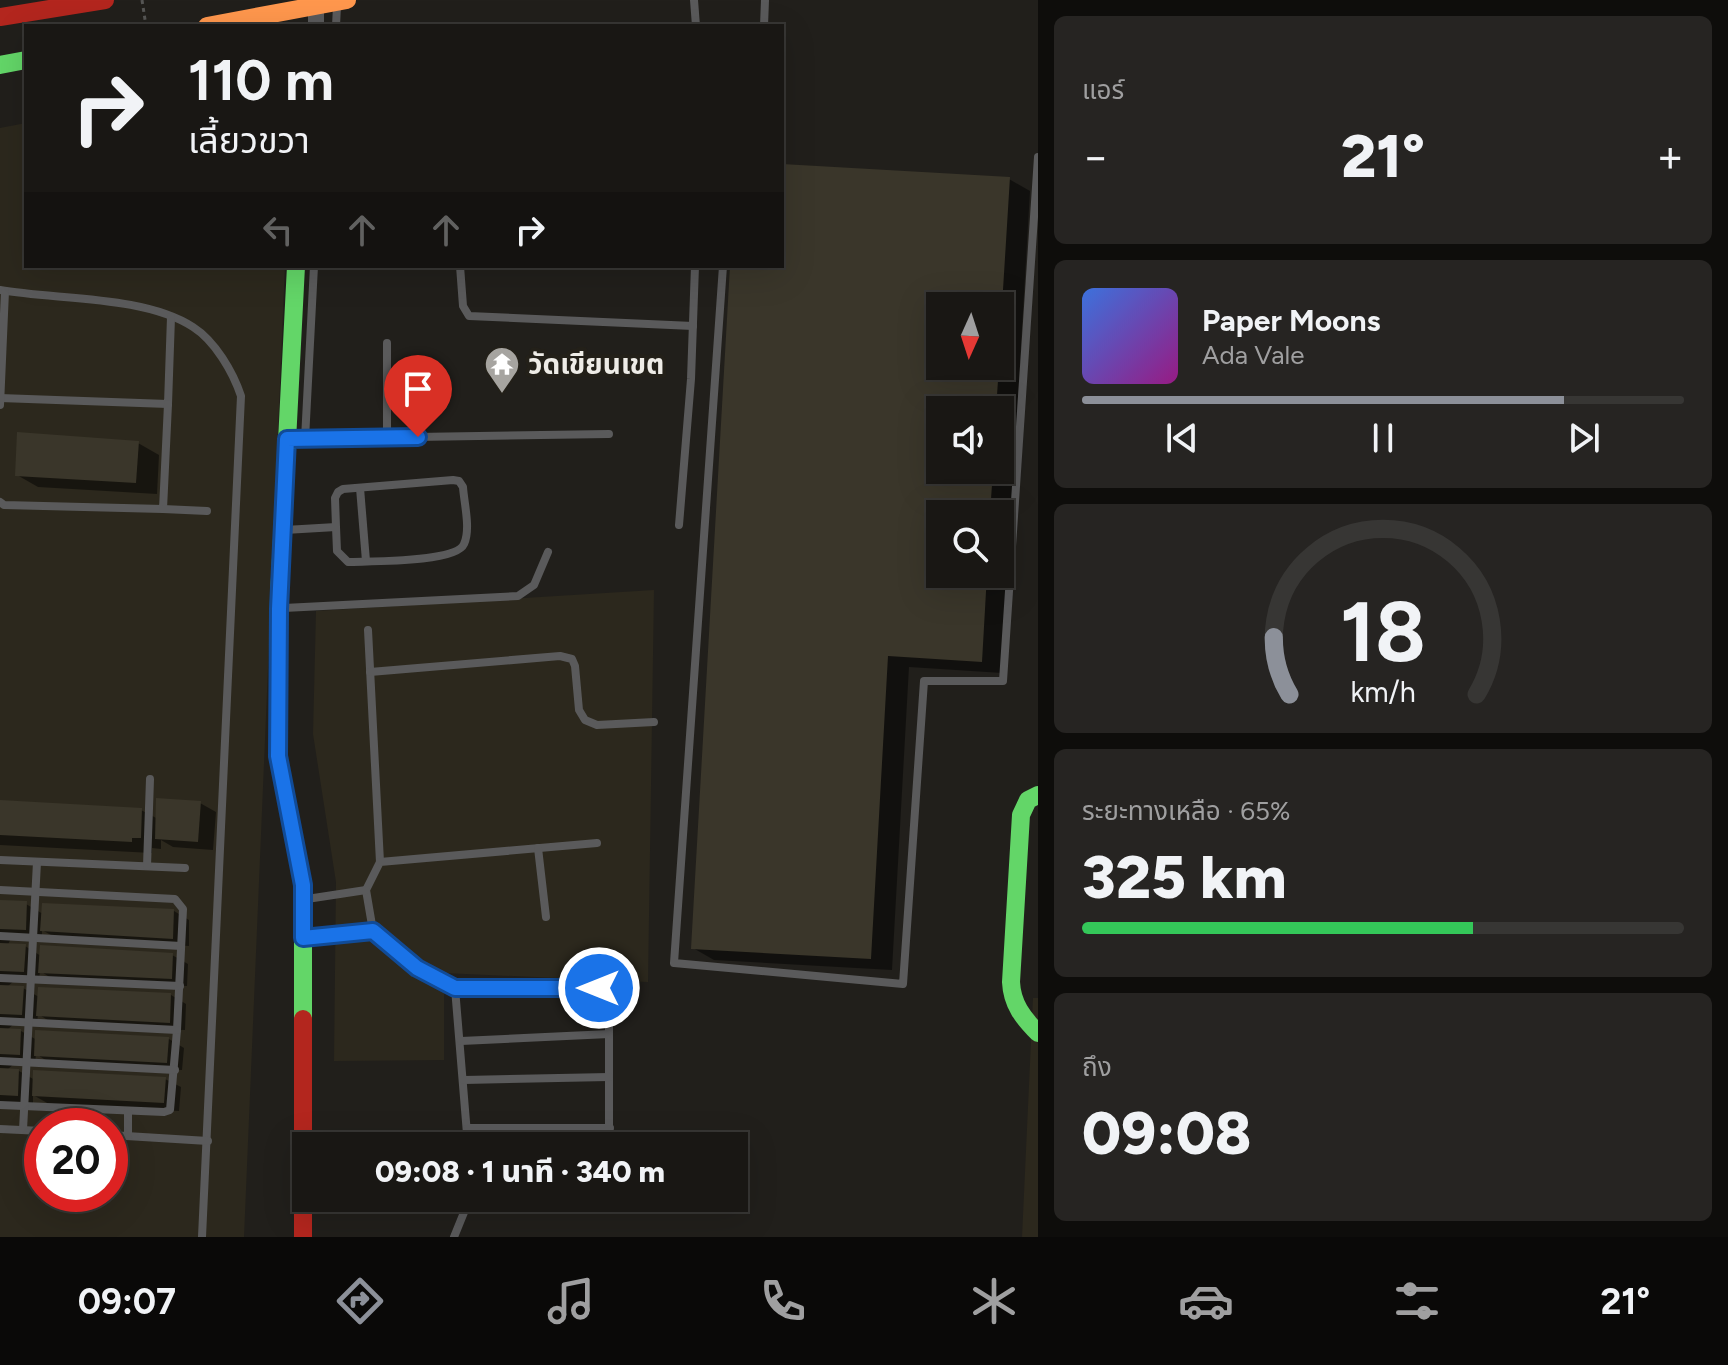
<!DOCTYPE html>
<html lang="th">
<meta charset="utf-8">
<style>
:root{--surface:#191714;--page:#262422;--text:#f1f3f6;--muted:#9f9fa0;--line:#373634;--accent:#8c9099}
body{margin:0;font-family:Figtree,"Noto Sans Thai",sans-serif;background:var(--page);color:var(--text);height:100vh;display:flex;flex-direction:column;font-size:30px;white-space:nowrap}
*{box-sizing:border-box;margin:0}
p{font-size:26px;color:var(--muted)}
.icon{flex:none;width:44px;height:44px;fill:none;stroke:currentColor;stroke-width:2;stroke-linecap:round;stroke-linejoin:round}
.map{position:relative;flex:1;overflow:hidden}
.sheet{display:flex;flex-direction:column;gap:16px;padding:16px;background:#0e0d0b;width:690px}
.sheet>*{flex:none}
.guide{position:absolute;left:24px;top:24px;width:760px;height:244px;border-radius:0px;box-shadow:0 8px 32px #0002,0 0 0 2px var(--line);background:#191714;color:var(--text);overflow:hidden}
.needle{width:52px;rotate:183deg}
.controls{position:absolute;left:926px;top:292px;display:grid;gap:16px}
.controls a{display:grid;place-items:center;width:88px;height:88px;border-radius:0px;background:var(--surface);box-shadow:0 8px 32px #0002,0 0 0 2px var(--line);font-size:40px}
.speed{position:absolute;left:24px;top:1108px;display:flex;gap:16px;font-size:40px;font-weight:700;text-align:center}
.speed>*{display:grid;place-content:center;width:104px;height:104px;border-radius:50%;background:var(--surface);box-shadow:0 8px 32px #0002,0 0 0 2px var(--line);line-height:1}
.speed .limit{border:12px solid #d22;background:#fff;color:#111}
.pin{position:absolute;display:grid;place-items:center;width:68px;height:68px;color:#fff;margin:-82px -34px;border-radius:50% 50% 50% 0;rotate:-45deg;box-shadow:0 0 8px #0007}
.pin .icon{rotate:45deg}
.me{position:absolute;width:88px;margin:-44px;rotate:270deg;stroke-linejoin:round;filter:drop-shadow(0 0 6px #0008)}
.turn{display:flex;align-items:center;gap:28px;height:168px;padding:0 32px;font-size:36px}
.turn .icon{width:104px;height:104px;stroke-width:2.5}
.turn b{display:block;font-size:56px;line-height:68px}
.lanes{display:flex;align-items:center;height:76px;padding:0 32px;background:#0003;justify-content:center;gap:40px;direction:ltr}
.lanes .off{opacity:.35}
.big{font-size:60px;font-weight:800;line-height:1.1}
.sheet .widget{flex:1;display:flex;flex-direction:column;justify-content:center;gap:12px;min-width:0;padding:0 28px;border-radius:12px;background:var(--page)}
.sheet .dial{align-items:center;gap:0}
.dial svg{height:208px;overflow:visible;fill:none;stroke:var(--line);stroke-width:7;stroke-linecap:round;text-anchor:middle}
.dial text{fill:var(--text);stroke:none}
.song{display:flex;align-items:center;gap:24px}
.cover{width:96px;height:96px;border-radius:12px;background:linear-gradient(135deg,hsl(220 70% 55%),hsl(310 70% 35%))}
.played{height:8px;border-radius:4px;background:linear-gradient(90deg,var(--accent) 80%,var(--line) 80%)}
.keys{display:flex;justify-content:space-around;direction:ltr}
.heat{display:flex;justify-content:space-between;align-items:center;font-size:44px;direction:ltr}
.charge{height:12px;border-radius:6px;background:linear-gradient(90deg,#34c759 65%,var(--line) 0)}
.trip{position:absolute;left:292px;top:1132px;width:456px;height:80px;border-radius:0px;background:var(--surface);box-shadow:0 8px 32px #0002,0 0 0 2px var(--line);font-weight:800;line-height:80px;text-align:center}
.dock{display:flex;height:128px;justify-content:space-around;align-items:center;background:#0a0908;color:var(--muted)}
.dock .icon{width:56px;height:56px}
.dock .selected{color:var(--accent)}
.dock b{font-size:36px;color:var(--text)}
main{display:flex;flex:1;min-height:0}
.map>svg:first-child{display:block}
</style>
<main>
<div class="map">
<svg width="1038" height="1237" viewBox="0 0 1038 1237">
<rect width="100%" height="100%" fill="#211f1b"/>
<!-- built -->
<g fill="#2c281d" fill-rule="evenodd">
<path d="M26,123V266H285L244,1237H0V128ZM42,1126H110V1194H42Z"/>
<path d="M654,590L648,982L444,973V1060L334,1061L336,882L313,734L316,611Z"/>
<path d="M1033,998H1038V1237H1022Z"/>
</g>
<!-- shadow -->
<g fill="#0007" fill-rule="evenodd">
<path d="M782,166L1009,179L1030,191L1002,673L909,667L892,970L714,960L693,948L732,266H782ZM940,306H1000V366H940ZM940,410H1000V470H940ZM940,514H1000V574H940Z"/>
<path d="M138,443L159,455L157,494L38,487L17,475Z"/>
<path d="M0,802L141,810L158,819L200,803L216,812L213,850L173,847L161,840V849L152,848V853L0,845Z"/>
<path d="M0,903L26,904L43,914L174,911L189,920V946L58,939L42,930V938L10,940L8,945L25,946L41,956L172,955L188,964L187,986L56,981L40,971L39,980L16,979L7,987L23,988L39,997L171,995L186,1004L185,1030L54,1024L38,1014L37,1023L16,1022L7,1030L21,1031L37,1040L169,1039L184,1048L182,1070L52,1064L36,1054L35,1063L16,1062L7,1070L19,1071L35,1080L165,1079L181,1087L179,1111L49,1104L33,1095V1104L0,1102Z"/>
</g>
<!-- building -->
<g fill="#3a362a">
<path d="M782,164L1010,177L1002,306H940V366H999L996,410H940V470H993L990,514H940V574H987L982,662L888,656L871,959L691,949L730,266H782Z"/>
<path d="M17,432L139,441L136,483L15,476Z"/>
<path d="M156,798L201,801L198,842L155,839Z"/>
<path d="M0,800L142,808L141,838H132V842L0,835Z"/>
<path d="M0,900L27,901L26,930L0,929Z"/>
<path d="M42,903L174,909L173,939L40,931Z"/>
<path d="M0,943L26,944L24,972L0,971Z"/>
<path d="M40,945L173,953L172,979L38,973Z"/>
<path d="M0,985L24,986L22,1015L0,1014Z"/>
<path d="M38,987L171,993L170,1023L36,1016Z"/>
<path d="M0,1028L21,1029L20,1055L0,1054Z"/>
<path d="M35,1030L169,1037L167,1063L34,1056Z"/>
<path d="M0,1068L19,1069L18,1096L0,1095Z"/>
<path d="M33,1070L166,1077L164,1103L32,1096Z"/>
</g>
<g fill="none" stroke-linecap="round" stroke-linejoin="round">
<!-- path -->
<path stroke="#565654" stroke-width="3" stroke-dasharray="4 4" stroke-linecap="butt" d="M142,0L146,26"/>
<!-- lane -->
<g stroke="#5a5a5b" stroke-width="8">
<path d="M694,0L696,26"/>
<path d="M336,26L337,6"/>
<path d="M764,26L765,0"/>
<path d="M460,266L463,306L469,316L693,326"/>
<path d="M723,266L674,963L903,984L924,681H1003L1038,157"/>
<path d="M0,290C56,300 144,295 193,327C215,341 233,372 241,396L202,1237"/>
<path d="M0,398L168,404L171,317"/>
<path d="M0,405L5,291"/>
<path d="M387,438V343"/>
<path d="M288,439L609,434"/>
<path d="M305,439L314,266"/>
<path d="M360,488L366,561"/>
<path d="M0,502L4,505L163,509L168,404"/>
<path d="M163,509L207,511"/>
<path d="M679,525L691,379L695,266"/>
<path d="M285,530L336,527L335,498L338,492L343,489L453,480L459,481L463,487C464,503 471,529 464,544C456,563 369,561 348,562L337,551L336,527"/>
<path d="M284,608L518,596L534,585L548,552"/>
<path d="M368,630L380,862"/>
<path d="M370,672L560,656L572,659L575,666L579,710L585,720L597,725L654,722"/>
<path d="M597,843L380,862L366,890L373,931L417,968L455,988H599L607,992L609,1000V1146"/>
<path d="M538,848L546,917"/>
<path d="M0,860L185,868"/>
<path d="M147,866L150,779"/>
<path d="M0,890L175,899L183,909L177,1030L170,1110L164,1112L0,1105"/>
<path d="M307,899L366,890"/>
<path d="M0,936L181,946"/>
<path d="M306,937L373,931"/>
<path d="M0,978L180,986"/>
<path d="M455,988L468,1146"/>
<path d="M0,1021L177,1030"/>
<path d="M461,1041L609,1034"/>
<path d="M0,1061L175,1070"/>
<path d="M464,1080L609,1077"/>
<path d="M468,1128H610"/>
<path d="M0,1129L42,1131"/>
<path d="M23,1130L37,862"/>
<path d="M110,1135L208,1141"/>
<path d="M128,1136V1111"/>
<path d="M454,1237L467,1205L491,1198"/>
</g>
<!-- street -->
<path stroke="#5a5a5b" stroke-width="16" d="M316,26V5"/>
<!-- fast -->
<g stroke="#63d668" stroke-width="18">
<path d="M0,65L26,60"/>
<path d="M296,266L279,597L278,756L303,885V1019"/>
<path d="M1038,795L1028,800L1021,815L1011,982C1012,1004 1023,1018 1038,1033"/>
</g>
<!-- slow -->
<path stroke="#ff974d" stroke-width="18" d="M207,26L347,0"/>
<!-- jam -->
<g stroke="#b3261e" stroke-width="18">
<path d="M0,17L105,0"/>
<path d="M303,1019V1237"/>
</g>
</g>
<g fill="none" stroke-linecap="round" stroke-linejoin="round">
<!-- route casing -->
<g stroke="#114b97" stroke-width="20">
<path id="route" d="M418,437L287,439L279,609L278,756L303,885V938L373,931L417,968L455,988H599"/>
</g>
<!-- route -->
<use href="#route" stroke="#1a73e8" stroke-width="14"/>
</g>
<!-- icons -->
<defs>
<g id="temple-pin" transform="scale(1.8)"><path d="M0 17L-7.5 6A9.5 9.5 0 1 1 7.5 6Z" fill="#a6a4a0" stroke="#232019"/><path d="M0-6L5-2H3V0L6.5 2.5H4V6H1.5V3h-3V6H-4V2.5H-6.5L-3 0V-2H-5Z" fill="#fff"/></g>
</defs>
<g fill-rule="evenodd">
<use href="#temple-pin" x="502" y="364"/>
</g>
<g text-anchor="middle" stroke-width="8" stroke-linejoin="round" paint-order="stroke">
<!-- poi labels -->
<g font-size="28" font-weight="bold" fill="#eeece7" stroke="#232019" text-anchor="start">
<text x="528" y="374">วัดเขียนเขต</text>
</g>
</g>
</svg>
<div class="controls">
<a><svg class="needle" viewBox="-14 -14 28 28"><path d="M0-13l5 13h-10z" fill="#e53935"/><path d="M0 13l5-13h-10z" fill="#9f9fa0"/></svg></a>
<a><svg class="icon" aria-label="sound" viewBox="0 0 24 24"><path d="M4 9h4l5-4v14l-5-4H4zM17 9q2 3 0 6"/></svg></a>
<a><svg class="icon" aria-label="search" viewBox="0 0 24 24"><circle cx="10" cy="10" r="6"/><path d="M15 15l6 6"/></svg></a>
</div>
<div class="speed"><div class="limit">20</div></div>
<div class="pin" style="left:418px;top:437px;background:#d93025"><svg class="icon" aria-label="arrive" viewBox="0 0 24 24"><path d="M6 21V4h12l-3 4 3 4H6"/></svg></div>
<svg class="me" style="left:599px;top:988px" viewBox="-20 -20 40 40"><circle r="17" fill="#1a73e8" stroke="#fff" stroke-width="3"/><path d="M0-11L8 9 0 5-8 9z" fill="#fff"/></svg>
<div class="trip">09:08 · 1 นาที · 340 m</div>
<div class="guide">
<div class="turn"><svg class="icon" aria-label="right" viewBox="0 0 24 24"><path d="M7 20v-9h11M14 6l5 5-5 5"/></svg><div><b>110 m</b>เลี้ยวขวา</div></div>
<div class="lanes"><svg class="icon off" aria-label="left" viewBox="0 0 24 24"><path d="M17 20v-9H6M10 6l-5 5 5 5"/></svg><svg class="icon off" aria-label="ahead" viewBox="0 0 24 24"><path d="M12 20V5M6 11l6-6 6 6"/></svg><svg class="icon off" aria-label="ahead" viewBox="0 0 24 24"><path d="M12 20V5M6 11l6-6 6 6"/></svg><svg class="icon" aria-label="right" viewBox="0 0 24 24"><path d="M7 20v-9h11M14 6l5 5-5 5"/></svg></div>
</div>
</div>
<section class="sheet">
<div class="widget"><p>แอร์</p>
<div class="heat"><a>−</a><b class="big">21°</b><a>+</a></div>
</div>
<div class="widget">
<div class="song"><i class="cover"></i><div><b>Paper Moons</b><p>Ada Vale</p></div></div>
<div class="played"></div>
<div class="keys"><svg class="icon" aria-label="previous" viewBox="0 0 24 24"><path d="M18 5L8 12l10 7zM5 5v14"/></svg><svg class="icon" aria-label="pause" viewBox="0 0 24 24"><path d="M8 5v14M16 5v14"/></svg><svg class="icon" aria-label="next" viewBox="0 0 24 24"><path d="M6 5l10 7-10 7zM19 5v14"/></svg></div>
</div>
<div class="widget dial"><svg viewBox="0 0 100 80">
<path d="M14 69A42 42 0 1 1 86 69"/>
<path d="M14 69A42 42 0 0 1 8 47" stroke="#8c9099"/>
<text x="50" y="56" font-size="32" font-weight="700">18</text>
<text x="50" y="72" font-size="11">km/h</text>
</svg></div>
<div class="widget"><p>ระยะทางเหลือ · 65%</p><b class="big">325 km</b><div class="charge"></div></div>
<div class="widget"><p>ถึง</p><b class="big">09:08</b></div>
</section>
</main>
<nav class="dock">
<b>09:07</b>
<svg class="icon selected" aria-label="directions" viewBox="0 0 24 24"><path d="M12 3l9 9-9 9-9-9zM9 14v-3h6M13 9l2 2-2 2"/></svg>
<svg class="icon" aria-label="music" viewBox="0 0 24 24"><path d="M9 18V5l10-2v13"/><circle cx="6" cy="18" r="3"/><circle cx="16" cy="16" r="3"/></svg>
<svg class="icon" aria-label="phone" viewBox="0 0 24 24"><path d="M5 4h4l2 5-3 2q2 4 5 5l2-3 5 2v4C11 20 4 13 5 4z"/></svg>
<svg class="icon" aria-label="climate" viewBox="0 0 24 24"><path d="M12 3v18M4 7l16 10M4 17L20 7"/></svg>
<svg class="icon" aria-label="car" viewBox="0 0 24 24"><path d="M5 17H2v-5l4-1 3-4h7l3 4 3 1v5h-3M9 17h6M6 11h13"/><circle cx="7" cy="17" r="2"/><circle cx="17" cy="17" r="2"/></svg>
<svg class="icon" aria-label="filters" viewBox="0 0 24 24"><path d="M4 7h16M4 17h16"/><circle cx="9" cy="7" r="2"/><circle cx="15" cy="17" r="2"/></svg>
<b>21°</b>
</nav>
